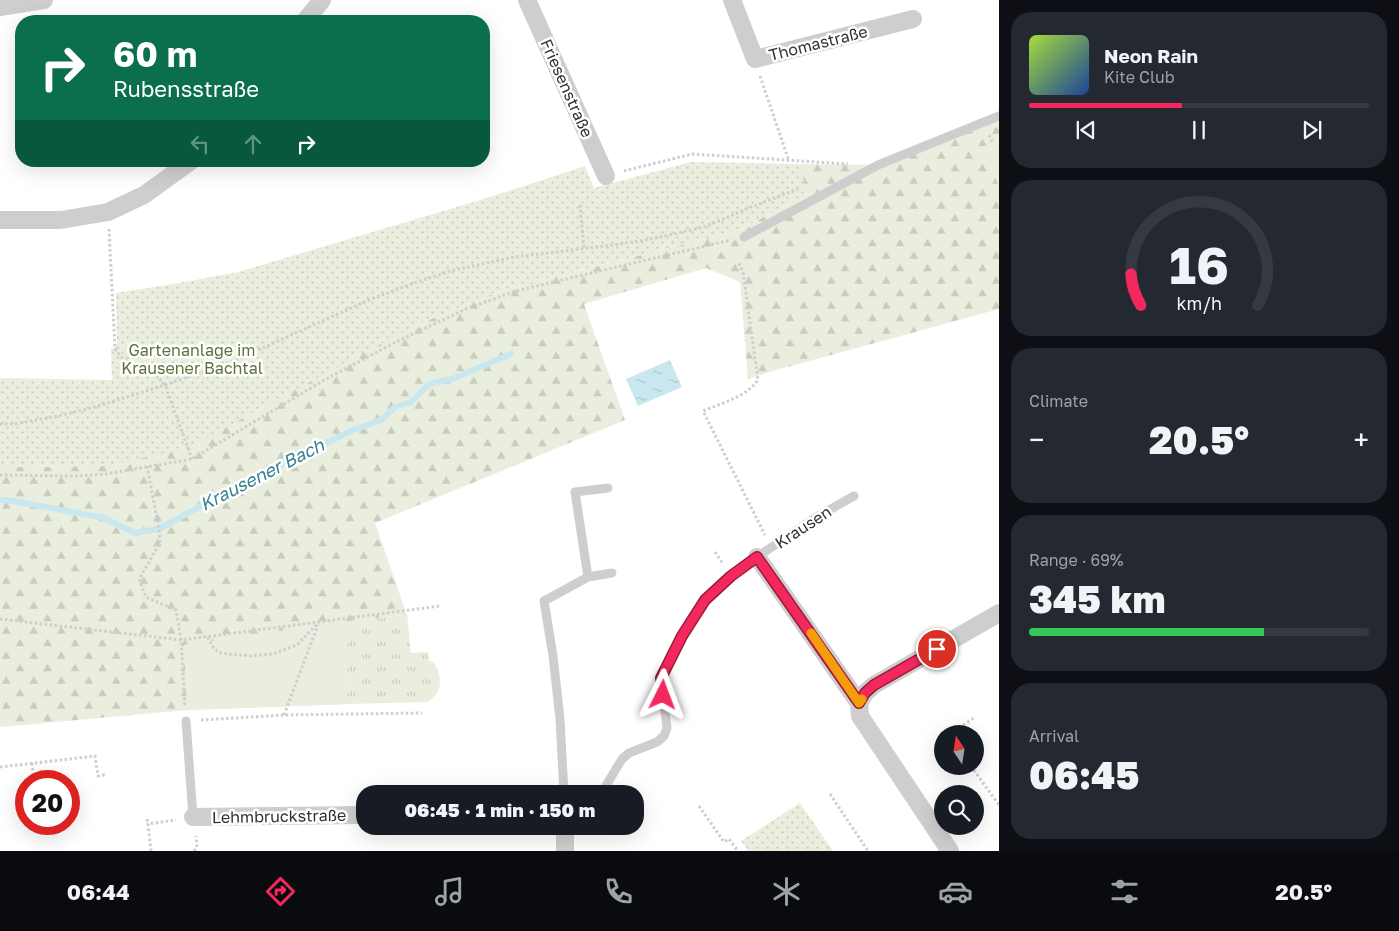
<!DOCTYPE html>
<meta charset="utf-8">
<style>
:root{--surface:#171b24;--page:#242831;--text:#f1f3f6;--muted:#9ea1a6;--line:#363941;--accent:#f3285c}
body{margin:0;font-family:"Golos Text",sans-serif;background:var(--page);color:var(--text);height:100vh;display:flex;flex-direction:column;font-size:19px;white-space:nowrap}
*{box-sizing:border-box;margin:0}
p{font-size:16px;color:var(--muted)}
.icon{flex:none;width:28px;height:28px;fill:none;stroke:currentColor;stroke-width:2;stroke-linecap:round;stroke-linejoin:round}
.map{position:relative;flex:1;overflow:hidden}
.drawer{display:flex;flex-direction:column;gap:12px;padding:12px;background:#0d0f14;width:400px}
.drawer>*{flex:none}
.top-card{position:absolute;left:15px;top:15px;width:475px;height:152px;border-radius:20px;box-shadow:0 5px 20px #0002;background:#0b6e4f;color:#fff;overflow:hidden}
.needle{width:32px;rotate:348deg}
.controls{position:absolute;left:934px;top:725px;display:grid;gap:10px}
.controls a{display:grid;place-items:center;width:50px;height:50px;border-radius:50%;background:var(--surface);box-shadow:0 5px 20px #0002;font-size:25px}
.speed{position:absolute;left:15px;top:770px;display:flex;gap:10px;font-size:25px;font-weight:700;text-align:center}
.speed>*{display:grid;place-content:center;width:65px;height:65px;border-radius:50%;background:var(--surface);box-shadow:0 5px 20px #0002;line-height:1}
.speed .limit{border:8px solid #d22;background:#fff;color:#111}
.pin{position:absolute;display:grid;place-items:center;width:42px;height:42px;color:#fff;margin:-21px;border:2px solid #fff;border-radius:50%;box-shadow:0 1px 5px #0007}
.me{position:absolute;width:55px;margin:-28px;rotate:3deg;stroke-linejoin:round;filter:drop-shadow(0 0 4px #0008)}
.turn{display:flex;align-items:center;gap:18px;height:105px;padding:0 15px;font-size:22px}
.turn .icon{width:65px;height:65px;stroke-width:2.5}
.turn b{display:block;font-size:35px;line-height:42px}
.lanes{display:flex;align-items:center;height:48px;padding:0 15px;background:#0003;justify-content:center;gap:25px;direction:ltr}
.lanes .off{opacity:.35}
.big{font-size:38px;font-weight:800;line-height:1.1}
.drawer .widget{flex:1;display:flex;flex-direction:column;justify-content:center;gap:8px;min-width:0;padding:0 18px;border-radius:20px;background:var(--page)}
.drawer .dial{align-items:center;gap:0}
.dial svg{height:130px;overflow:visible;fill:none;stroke:var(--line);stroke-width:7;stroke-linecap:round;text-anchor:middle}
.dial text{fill:var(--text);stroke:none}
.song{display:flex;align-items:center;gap:15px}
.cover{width:60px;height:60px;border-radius:8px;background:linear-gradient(135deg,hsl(80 70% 55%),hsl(220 70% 35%))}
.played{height:5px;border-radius:2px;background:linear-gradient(90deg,var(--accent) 45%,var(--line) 45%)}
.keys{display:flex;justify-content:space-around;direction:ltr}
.heat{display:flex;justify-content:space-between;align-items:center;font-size:28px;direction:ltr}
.charge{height:8px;border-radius:4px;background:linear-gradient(90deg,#34c759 69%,var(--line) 0)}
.trip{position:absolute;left:356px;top:785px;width:288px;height:50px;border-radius:20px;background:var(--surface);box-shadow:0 5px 20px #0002;font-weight:800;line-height:50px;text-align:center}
.menu{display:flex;height:80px;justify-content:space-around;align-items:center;background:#090b0e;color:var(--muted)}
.menu .icon{width:35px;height:35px}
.menu .on{color:var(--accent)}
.menu b{font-size:22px;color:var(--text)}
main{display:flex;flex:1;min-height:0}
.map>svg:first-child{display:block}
</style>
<main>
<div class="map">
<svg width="999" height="851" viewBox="0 0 999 851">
<defs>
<pattern id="grass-tufts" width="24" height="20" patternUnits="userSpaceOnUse" patternTransform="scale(1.25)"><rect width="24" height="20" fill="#eaeede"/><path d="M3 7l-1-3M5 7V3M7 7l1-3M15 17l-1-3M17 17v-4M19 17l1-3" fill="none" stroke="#c9cdbf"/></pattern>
<pattern id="forest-firs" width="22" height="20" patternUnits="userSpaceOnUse" patternTransform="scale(1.25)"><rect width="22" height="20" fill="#eaeede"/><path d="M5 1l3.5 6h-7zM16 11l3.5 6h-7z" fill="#c9cdbf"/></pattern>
<pattern id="garden-dots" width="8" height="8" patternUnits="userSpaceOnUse" patternTransform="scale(1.25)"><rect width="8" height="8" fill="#eaeede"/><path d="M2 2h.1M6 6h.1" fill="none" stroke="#c9cdbf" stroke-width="1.8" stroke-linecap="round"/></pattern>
<pattern id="water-ripples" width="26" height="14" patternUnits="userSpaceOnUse" patternTransform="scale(1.25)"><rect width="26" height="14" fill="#c9e7ef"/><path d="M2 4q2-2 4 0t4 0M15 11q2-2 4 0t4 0" fill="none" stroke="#adc7cd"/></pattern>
</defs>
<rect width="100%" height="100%" fill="#fff"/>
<!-- grass -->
<path fill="url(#grass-tufts)" d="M407,615L411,653L428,652L429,661L433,662C439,669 443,684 437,693C435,696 431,699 428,702L347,704L348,621Z"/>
<!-- forest -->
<path fill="url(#forest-firs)" d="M999,116V309L769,372L748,379L740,282L706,268L584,304L625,420L375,523L407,615L348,621L347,704L187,710L0,727V467L104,466L414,326L502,290L737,231L807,194L799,164L878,165Z"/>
<!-- park -->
<g fill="#eaeede">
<path d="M999,140V186L982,147Z"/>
<path d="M348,621L347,704L187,710L184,645Z"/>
</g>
<!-- garden -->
<g fill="url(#garden-dots)">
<path d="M691,162L799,164L807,194L737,231L502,290L414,326L188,448L104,466L0,467V378L112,380L111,349L117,346L116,293L179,283L238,272L487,198L585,166L594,188Z"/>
<path d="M800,803L833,851H748L741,841Z"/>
</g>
<!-- water -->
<path fill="url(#water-ripples)" d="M670,360L682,387L638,406L626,379Z"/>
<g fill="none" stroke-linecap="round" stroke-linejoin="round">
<!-- stream -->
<path stroke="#c9e7ef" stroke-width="6" d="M0,500L14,501L104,518L135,533L159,529L237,486L353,430L381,420L395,407L411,402L429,384L452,379L511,354"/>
<!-- path -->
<g stroke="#cecece" stroke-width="3" stroke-dasharray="2.5 2.5" stroke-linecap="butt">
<path d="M760,76L789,161"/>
<path d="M989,135L993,143"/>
<path d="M624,171L692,154L848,164"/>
<path d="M580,205L584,249"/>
<path d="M109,229L115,349L123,359L155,374L165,385L192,459"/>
<path d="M739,263L743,272L758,380C746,397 722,403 703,411L765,535"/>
<path d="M0,424H13L58,416L95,407L165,385L236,360L369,300L414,283L450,271L515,257L612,245L646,240L700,228L717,222L746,209L798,189"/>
<path d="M147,466L159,529L160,543L139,579L146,597L176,610L181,640L185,707"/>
<path d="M0,475L75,476L106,474L192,459L326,379L396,342L466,309L516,291L731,240"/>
<path d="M715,552L723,564"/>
<path d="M0,619L181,640L440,606"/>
<path d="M208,637L213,647L219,653L251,656L272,654L287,649L298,644L319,622"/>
<path d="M284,715L318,625"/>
<path d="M201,720L284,715L422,713"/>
<path d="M951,734L975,717"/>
<path d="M32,763L34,781"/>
<path d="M971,766L999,805"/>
<path d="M0,767L95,756L98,776L104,775L105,778"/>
<path d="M830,794L868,851"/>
<path d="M699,806L724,842L729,839L738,851"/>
<path d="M147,819L148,824"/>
<path d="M151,851L148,824L176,820"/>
<path d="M194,851L197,847L196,836"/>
</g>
<!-- service -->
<g stroke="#cecece" stroke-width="9">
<path d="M744,237L878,165L999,116"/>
<path d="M588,577L575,492L608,488"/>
<path d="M186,721L193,817"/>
<path d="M564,794L560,719L553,656L544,601L588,577L612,573"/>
<path d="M601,794L622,759L629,753L657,742L664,736L667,728L661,678L682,636L705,600L731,576L757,557L815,518L854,496"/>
</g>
<!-- minor -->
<g stroke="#cecece" stroke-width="18">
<path d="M527,0L606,176"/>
<path d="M732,0L755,59L913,19"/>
<path d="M0,7L44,0"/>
<path d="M305,21L322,0"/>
<path d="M0,220H61L108,212L144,195L191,161"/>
<path d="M757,557L859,703L860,716L950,851"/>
<path d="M859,703L865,693L874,685L999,613"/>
<path d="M193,817L365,815"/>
<path d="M565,826V851"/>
</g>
</g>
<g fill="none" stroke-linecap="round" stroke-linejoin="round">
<!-- route casing -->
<g stroke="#9e1a3c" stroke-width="12">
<path id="route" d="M663,695L661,678L682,636L705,600L731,576L757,557L859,703L865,693L874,685L937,649"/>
</g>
<!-- route -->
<use href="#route" stroke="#f3285c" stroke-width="9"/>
<!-- slow -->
<path stroke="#f59e0b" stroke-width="9" d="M811,633L859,703L862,699"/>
</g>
<g text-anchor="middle" stroke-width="5" stroke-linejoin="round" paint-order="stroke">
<!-- street labels -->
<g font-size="16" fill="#313131" stroke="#fff">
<text transform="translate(818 43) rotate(-14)" y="6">Thomastraße</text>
<text transform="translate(567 88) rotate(66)" y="6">Friesenstraße</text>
<text transform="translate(803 527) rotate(-33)" y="6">Krausen</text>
<text transform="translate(279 816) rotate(-1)" y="6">Lehmbruckstraße</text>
</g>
<!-- park labels -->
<g font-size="16" fill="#5d713a" stroke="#fff">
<text x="192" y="356">Gartenanlage im<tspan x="192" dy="18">Krausener Bachtal</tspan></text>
</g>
<!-- water labels -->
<g font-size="18" font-style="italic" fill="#358093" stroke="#fff">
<text transform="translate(262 475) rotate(-27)" y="6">Krausener Bach</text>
</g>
</g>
</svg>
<div class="controls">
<a><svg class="needle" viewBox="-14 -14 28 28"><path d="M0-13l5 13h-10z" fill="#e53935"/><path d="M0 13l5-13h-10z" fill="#9ea1a6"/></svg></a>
<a><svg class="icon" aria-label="search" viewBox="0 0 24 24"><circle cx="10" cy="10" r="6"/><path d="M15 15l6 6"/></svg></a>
</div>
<div class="speed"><div class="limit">20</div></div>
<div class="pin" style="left:937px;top:649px;background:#d93025"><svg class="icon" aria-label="arrive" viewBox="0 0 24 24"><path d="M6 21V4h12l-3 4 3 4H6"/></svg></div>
<svg class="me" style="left:663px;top:695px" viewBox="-20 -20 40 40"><path d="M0-17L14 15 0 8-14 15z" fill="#f3285c" stroke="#fff" stroke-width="4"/></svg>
<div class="trip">06:45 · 1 min · 150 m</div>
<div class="top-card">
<div class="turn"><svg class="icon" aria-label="right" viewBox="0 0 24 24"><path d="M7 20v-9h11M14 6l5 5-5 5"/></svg><div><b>60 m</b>Rubensstraße</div></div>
<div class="lanes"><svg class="icon off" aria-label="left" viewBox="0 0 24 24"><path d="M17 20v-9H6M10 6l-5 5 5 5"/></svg><svg class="icon off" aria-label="ahead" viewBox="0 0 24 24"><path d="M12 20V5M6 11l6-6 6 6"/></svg><svg class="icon" aria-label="right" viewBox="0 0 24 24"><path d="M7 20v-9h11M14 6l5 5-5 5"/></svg></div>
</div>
</div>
<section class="drawer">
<div class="widget">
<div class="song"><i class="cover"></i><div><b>Neon Rain</b><p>Kite Club</p></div></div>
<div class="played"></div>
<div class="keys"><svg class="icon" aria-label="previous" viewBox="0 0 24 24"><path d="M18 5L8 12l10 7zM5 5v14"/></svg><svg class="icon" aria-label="pause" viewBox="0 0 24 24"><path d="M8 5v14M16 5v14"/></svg><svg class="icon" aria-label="next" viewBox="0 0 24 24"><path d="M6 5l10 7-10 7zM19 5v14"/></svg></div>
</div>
<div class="widget dial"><svg viewBox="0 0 100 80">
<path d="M14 69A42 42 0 1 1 86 69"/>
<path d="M14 69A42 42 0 0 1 8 50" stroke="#f3285c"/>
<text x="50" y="56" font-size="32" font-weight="700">16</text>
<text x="50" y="72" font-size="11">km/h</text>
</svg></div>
<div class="widget"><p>Climate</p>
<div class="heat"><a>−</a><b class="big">20.5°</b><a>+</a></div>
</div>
<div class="widget"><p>Range · 69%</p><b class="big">345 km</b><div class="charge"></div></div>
<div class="widget"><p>Arrival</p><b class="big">06:45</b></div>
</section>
</main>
<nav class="menu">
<b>06:44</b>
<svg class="icon on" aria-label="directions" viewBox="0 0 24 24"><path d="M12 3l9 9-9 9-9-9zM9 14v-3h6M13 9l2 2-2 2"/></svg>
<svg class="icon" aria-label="music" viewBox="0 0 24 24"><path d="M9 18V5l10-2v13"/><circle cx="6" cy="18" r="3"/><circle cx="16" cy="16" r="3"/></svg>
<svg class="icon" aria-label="phone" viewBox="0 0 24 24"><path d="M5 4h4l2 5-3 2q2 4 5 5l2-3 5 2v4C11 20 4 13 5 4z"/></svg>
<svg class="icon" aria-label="climate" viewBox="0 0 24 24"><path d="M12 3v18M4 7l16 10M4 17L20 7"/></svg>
<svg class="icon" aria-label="car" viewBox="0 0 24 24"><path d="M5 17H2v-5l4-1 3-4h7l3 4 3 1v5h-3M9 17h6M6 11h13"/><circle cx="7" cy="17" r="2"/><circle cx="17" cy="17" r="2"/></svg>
<svg class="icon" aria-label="filters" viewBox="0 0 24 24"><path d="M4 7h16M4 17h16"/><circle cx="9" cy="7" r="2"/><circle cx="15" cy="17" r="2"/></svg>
<b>20.5°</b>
</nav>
